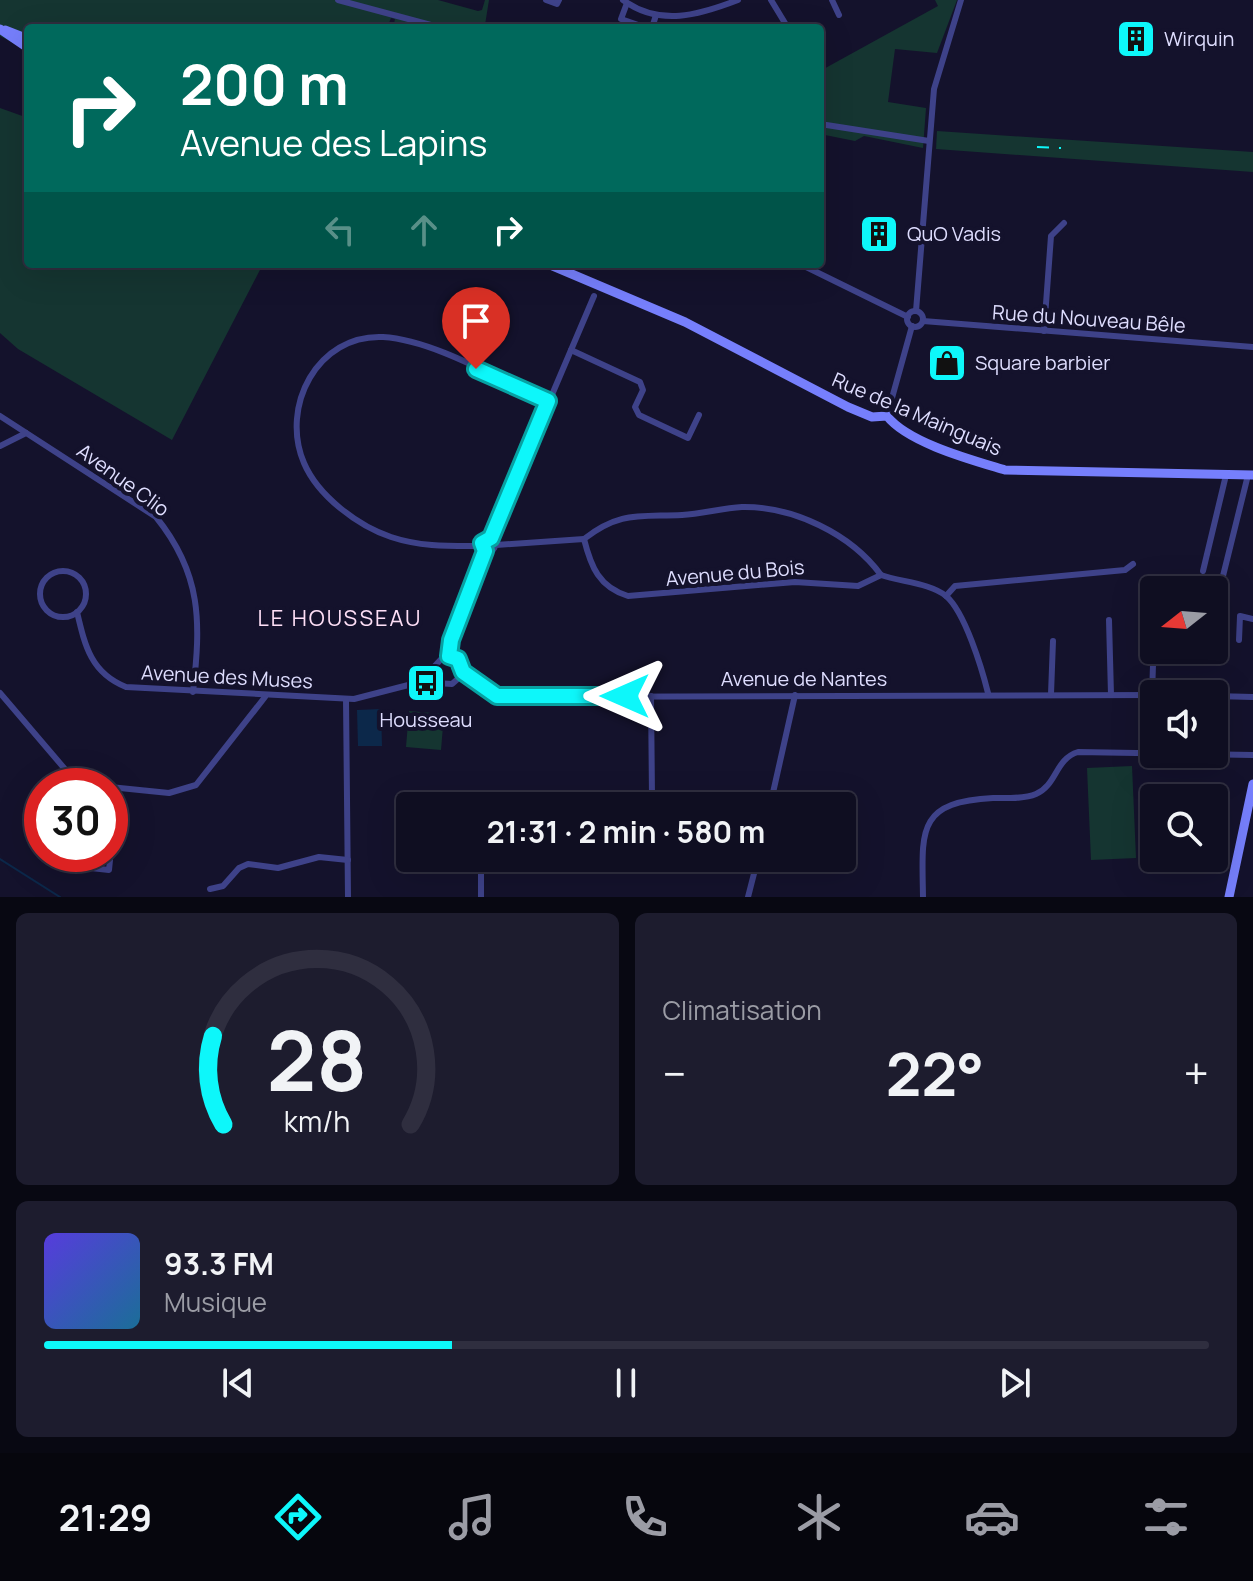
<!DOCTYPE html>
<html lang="fr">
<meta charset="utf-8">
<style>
:root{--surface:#0f0e21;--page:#1d1c2e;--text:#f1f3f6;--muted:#9b9ca5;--line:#2f2e3f;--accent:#0df7fa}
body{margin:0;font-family:Manrope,sans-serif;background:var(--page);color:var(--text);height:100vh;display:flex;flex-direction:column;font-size:30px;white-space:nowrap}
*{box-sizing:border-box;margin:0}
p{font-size:26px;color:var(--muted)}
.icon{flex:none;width:44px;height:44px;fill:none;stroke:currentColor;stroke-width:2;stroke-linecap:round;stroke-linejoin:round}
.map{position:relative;height:897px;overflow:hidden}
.sheet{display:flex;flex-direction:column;gap:16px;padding:16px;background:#080812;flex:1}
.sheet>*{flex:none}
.guide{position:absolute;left:24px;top:24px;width:800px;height:244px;border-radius:8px;box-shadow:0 8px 32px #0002,0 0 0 2px var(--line);background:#00695c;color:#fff;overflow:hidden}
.needle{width:52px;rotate:253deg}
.tools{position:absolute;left:1140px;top:576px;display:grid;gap:16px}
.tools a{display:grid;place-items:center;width:88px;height:88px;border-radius:8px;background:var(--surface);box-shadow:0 8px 32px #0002,0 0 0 2px var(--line);font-size:40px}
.speed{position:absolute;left:24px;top:768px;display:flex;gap:16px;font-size:40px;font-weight:700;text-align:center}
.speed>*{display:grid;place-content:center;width:104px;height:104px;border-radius:50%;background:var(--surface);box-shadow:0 8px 32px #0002,0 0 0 2px var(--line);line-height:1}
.speed .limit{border:12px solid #d22;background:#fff;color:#111}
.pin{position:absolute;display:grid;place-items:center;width:68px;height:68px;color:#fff;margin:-82px -34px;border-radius:50% 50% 50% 0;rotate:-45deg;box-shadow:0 0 8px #0007}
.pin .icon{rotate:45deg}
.me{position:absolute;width:88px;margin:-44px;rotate:270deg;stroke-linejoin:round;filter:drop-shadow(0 0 6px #0008)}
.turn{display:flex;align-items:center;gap:28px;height:168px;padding:0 24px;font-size:36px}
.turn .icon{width:104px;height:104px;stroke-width:2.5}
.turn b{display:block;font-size:56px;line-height:68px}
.lanes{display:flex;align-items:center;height:76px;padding:0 24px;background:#0003;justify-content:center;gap:40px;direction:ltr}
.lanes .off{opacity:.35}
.big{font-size:60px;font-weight:700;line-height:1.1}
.sheet .tile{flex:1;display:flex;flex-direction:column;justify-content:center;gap:12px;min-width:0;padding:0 28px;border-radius:12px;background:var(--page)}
.sheet .dial{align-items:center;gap:0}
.dial svg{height:208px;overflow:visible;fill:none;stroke:var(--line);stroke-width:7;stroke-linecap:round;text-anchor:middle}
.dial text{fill:var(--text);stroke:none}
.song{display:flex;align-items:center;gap:24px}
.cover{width:96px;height:96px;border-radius:12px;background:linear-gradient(135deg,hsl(250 70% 55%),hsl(200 70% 35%))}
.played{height:8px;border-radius:4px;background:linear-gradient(90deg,var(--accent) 35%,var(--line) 35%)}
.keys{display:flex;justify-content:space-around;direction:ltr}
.heat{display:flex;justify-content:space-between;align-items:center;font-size:44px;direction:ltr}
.sheet .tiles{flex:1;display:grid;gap:16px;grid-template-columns:1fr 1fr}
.tile:last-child{grid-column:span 2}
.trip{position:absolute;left:396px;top:792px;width:460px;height:80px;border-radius:8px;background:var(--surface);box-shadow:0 8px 32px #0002,0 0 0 2px var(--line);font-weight:700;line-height:80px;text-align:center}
.menu{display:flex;height:128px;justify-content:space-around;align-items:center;background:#06060d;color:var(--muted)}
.menu .icon{width:56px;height:56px}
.menu .selected{color:var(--accent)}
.menu b{font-size:36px;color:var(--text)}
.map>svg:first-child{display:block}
</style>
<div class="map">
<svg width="1253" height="897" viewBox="0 0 1253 897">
<rect width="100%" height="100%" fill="#14122c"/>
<!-- green -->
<g fill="#153531">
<path d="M0,0H438L478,11L482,10L485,0H489L485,25L493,28H420L407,23L416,28H393L395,19L391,18L387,28H28V51L0,36Z"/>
<path d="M935,0H957L937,53L895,49L888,102L926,108L923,148L864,136L855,141L820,134V71L938,6Z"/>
<path d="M0,108L28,118V264H263L172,440L18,349L0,333Z"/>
<path d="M937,131L1253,152V172L936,149Z"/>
<path d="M409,711L444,714L441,750L406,747Z"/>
<path d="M1132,766L1136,858L1091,860L1087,768Z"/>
</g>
<!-- water -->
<path fill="#0c284a" d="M381,709L382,746H358L357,710Z"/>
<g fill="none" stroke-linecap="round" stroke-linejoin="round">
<!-- stream -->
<path stroke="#0c284a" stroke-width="2" d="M0,859L60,897"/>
<!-- street -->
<g stroke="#3e4289" stroke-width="6">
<path d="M338,0L442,28"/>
<path d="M546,0L557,4L559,0"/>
<path d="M623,0C660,27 699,15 738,0"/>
<path d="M771,0L788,28"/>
<path d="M832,0L839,15"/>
<path d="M627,3L621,19L647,28"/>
<path d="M652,28L656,15"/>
<path d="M820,124L929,141"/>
<path d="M800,264L908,317"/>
<path d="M916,311L934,89L961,0"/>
<circle cx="915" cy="319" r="8"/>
<path d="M923,321L1253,347"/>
<path d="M1044,331L1051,236L1064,223"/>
<path d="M571,350L640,382L643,390L635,407L639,415L688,438L699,415"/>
<path d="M0,416L156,517C202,574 201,622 193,692"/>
<path d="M887,416L912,326"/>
<path d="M0,446L26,433"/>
<path d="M491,538L594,296"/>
<circle cx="488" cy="545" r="7"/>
<path d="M584,539C620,511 639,517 682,515C702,514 722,508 742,507C793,506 851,534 881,575"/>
<path d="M496,545L584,539C591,567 599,587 628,596L795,582L858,586L881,575C901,582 930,583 946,596C965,612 982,669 988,693"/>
<path d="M481,546C450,546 421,547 391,537C358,526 318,496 304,463C280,407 317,334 383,337C434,340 500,380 548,401"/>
<path d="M1203,571L1226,475"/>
<circle cx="63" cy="594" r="23"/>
<path d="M1220,588L1248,475"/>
<path d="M946,596L955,586L1125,570L1133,564"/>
<path d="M77,612C85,646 91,673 126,687L354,699L420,682L452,684L461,676V663L454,657L444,656L420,682"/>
<path d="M1109,620L1111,695"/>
<path d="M1239,640L1240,616L1253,619"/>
<path d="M449,656L451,640L485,551"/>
<path d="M463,672L486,692L504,697L1154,695"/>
<path d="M0,693L70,775L80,783L97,786"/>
<path d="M1051,694L1053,641"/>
<path d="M1152,695L1154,635"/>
<path d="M1214,696L1253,697"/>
<path d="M346,699L348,897"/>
<path d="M110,787L169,793L196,785L265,697"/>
<path d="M484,806L494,798L652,797L651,696"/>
<path d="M770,806L795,695"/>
<path d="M74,854L73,866L109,870L110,860L77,854"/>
<path d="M481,858V897"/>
<path d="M210,889L223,886L239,868L248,864L278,868L319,857L348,860"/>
<path d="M748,897L758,858"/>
<path d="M923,897C922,831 916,802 993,798C1007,798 1024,799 1036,794C1057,785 1055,759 1078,752L1253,755"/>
</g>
<!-- secondary -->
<g stroke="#767ffc" stroke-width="9">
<path d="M0,29L28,48"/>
<path d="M5,30L28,39"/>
<path d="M548,264L685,322L848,407L872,417L887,416C908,443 972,460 1005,470L1253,475"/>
<path d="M1229,897L1253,784"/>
</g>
<!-- rail -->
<path stroke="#0df7fa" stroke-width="2" stroke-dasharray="12 10" stroke-linecap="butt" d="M1037,147L1061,148"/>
</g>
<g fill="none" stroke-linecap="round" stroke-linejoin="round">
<!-- route casing -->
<g stroke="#08a1a2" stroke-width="20">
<path id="route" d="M476,369L548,401L491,538L482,543L485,551L451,640L449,656L458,659L463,672L497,696H625"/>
</g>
<!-- route -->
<use href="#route" stroke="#0df7fa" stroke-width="14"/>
</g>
<!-- icons -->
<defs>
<g id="building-square" transform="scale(2)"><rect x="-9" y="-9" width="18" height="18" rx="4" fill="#0df7fa" stroke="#14122c"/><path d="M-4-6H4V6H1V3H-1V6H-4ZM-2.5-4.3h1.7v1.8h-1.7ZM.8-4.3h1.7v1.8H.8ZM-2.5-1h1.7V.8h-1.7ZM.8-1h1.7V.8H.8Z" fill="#111"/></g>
<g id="shop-square" transform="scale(2)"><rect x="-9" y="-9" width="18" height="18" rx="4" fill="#0df7fa" stroke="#14122c"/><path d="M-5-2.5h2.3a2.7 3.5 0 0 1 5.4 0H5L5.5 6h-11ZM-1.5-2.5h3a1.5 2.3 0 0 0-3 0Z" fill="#111"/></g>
<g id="bus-square" transform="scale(2)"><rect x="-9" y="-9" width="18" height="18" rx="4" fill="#0df7fa" stroke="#14122c"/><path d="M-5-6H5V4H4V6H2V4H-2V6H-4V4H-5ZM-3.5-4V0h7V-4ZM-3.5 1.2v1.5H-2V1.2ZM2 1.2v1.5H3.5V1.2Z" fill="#111"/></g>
</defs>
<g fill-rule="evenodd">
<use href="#building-square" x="1136" y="39"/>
<use href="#building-square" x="879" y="234"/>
<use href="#shop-square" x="947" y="363"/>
<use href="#bus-square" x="426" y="683"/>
</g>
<g text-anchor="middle" stroke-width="8" stroke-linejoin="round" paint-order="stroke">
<!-- poi labels -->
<g font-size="20" fill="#deddfe" stroke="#14122c" text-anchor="start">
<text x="1164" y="46">Wirquin</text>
<text x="907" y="241">QuO Vadis</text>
<text x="975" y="370">Square barbier</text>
<text x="426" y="727" text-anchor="middle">Housseau</text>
</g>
<!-- street labels -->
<g font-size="20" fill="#deddfe" stroke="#14122c">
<text transform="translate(1089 319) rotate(4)" y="7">Rue du Nouveau Bêle</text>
<text transform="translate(917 414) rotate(23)" y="7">Rue de la Mainguais</text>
<text transform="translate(123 480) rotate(36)" y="7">Avenue Clio</text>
<text transform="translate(735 573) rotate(-5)" y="7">Avenue du Bois</text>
<text transform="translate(227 677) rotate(3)" y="7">Avenue des Muses</text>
<text x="804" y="686">Avenue de Nantes</text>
</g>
<!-- neighbourhood labels -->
<g font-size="22" letter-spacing="2" fill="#fedff6" stroke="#14122c">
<text x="340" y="626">LE HOUSSEAU</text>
</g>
</g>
</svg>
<div class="tools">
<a><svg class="needle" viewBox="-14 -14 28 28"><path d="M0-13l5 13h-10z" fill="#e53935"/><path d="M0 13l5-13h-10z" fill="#9b9ca5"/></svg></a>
<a><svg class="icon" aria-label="sound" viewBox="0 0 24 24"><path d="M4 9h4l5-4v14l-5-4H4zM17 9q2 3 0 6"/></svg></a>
<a><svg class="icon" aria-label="search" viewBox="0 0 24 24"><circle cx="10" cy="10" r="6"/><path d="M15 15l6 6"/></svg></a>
</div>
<div class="speed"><div class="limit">30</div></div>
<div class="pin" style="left:476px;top:369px;background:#d93025"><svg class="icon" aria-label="arrive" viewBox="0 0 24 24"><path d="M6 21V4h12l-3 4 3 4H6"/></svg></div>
<svg class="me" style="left:625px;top:696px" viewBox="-20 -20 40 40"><path d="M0-17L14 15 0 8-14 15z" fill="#0df7fa" stroke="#fff" stroke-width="4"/></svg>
<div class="trip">21:31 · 2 min · 580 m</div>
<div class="guide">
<div class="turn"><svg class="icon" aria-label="right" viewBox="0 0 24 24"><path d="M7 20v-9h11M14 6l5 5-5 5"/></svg><div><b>200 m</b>Avenue des Lapins</div></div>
<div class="lanes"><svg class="icon off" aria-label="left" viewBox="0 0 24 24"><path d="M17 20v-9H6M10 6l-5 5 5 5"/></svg><svg class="icon off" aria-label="ahead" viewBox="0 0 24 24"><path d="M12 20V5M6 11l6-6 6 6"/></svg><svg class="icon" aria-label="right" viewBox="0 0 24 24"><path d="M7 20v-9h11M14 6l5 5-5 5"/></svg></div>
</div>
</div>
<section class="sheet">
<div class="tiles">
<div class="tile dial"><svg viewBox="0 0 100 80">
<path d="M14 69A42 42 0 1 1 86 69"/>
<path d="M14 69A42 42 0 0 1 10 35" stroke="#0df7fa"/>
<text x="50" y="56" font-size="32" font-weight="700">28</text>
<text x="50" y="72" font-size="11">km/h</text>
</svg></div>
<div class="tile"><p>Climatisation</p>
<div class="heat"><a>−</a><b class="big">22°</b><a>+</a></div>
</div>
<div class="tile">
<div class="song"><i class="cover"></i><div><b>93.3 FM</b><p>Musique</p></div></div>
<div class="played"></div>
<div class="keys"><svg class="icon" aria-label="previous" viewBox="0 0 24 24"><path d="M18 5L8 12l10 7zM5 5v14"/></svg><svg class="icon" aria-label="pause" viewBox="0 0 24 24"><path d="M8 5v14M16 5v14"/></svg><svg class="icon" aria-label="next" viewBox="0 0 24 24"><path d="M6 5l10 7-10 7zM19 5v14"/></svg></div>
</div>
</div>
</section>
<nav class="menu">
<b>21:29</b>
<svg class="icon selected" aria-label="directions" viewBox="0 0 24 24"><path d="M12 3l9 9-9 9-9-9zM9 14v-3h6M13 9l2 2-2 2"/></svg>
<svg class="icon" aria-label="music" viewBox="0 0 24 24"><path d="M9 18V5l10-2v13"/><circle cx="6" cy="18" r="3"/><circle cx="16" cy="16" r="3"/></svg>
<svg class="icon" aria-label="phone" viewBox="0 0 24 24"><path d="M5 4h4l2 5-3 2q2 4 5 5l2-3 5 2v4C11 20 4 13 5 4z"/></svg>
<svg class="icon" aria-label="climate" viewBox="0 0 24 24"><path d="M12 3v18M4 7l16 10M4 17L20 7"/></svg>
<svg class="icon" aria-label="car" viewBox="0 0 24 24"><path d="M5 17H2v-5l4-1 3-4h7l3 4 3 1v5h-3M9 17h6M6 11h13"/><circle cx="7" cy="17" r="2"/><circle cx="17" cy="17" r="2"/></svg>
<svg class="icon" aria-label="filters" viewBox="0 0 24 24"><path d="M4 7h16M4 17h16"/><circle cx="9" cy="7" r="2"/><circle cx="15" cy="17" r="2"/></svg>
</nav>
